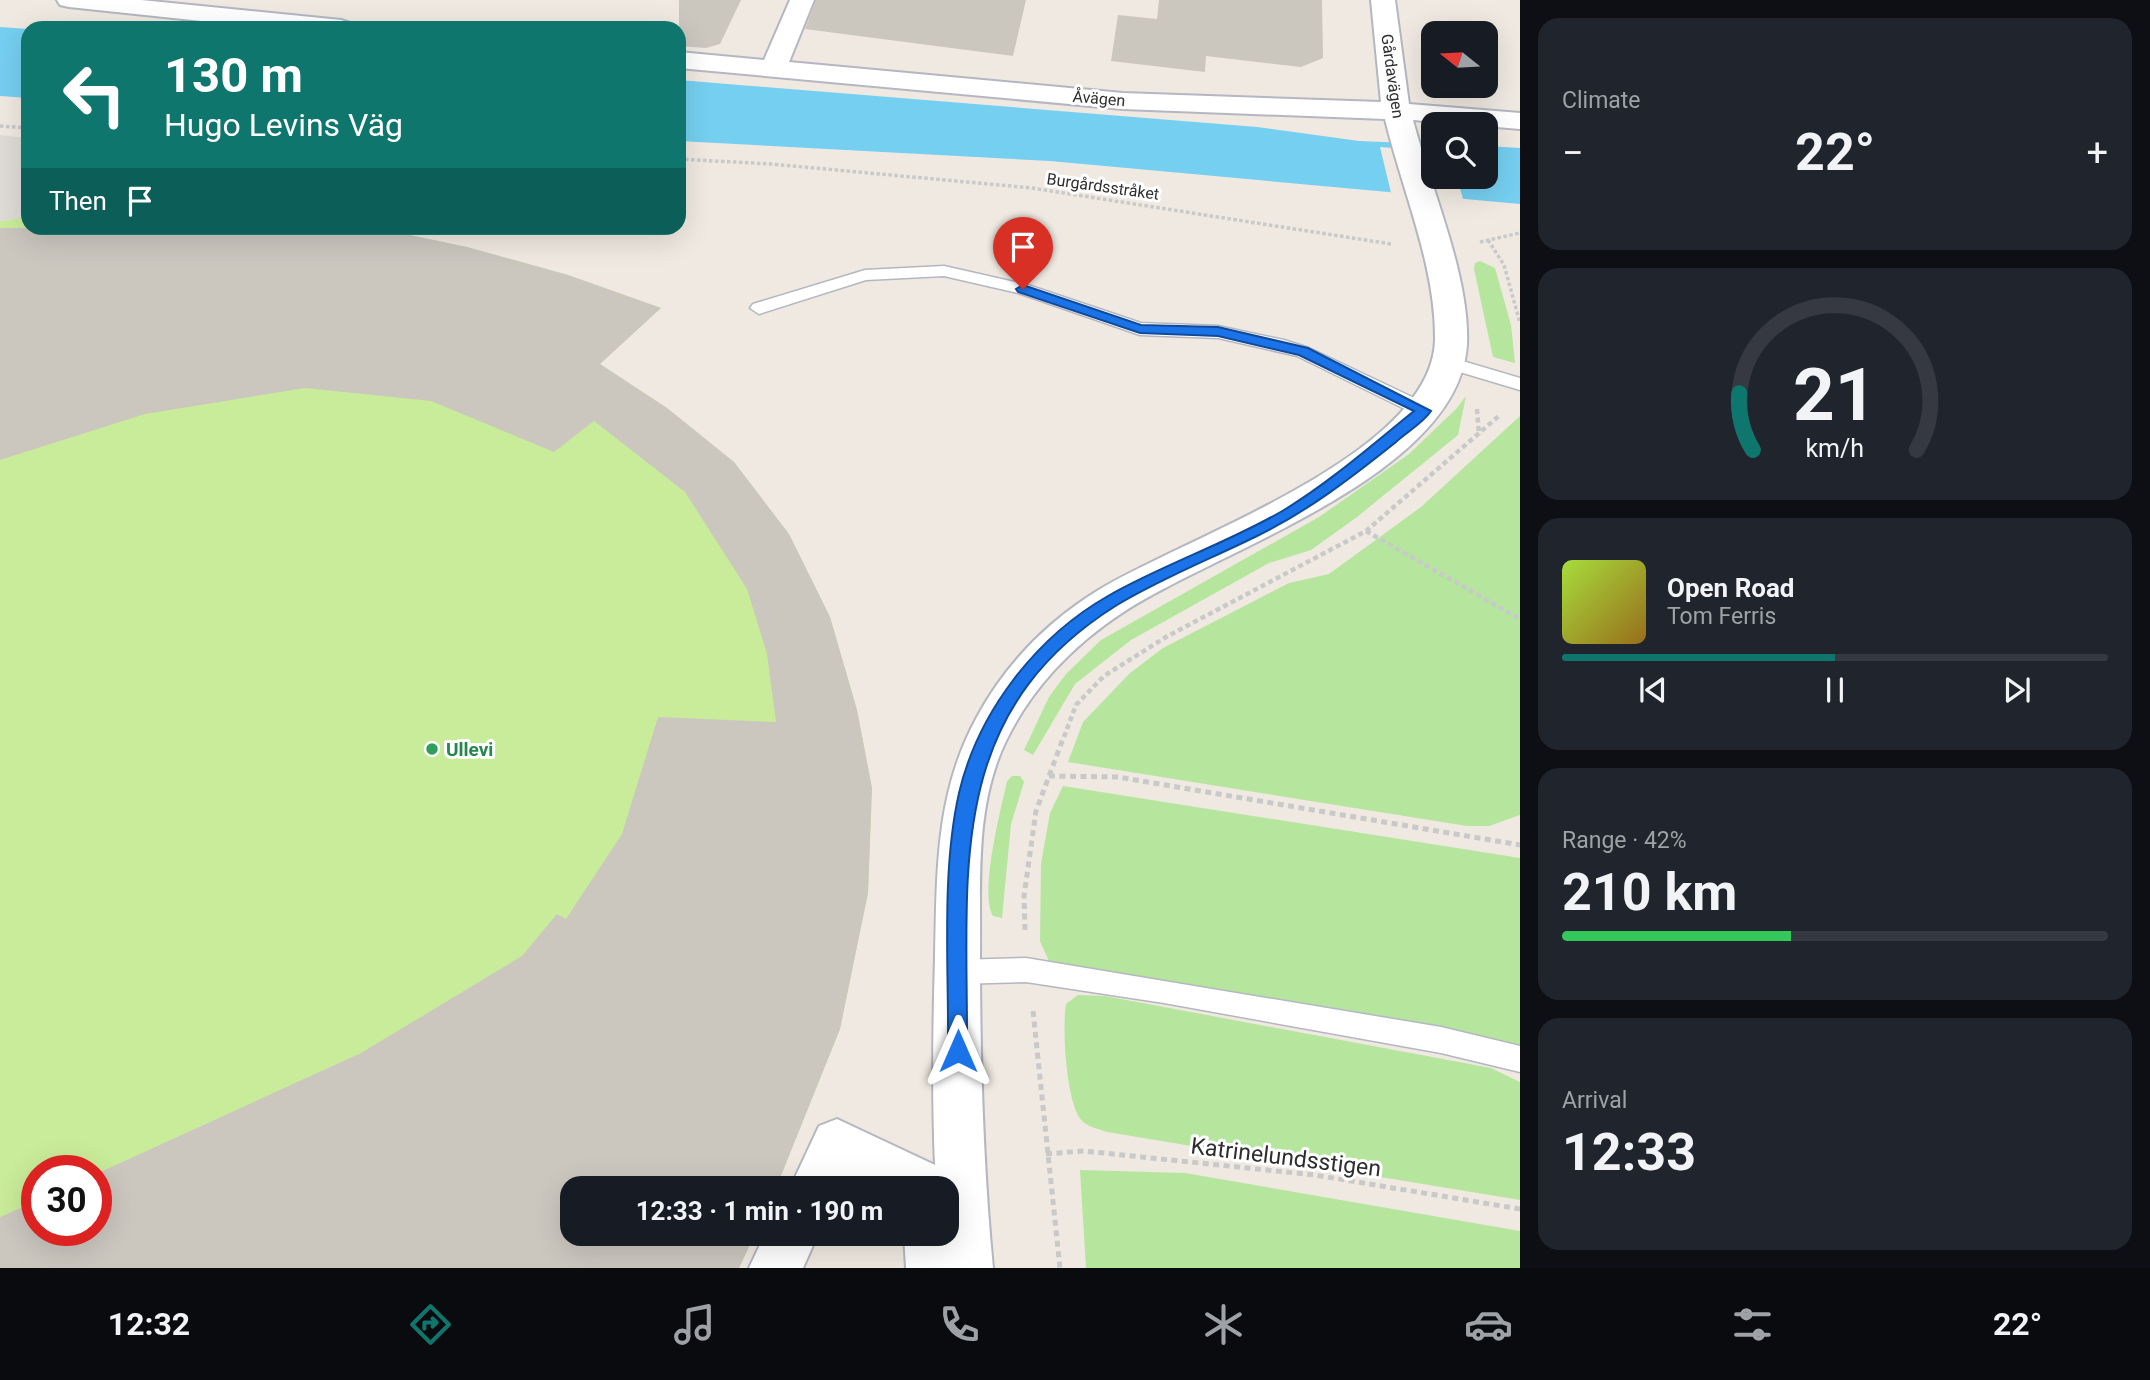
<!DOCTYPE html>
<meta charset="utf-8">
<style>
:root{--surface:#171b24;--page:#20242c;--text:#f1f3f6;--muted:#9ea1a6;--line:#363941;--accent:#0f766e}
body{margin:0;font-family:Roboto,sans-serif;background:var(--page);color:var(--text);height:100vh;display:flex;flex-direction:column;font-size:26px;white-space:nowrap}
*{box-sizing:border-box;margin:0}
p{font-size:23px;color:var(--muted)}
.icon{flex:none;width:38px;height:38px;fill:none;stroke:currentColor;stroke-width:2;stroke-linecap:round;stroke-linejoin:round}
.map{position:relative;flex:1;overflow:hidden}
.sheet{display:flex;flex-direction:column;gap:18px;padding:18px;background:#0d0f14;width:630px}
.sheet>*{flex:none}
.guide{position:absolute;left:21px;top:21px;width:665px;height:214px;border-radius:21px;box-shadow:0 7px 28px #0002;background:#0f766e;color:#fff;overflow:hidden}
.needle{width:46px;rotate:288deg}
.fabs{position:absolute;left:1421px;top:21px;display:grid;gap:14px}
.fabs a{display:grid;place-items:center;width:77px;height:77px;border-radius:14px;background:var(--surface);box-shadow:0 7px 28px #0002;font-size:35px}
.speed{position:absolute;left:21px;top:1155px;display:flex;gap:14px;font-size:35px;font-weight:700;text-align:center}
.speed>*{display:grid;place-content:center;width:91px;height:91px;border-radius:50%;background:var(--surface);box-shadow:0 7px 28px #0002;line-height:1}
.speed .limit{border:10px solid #d22;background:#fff;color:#111}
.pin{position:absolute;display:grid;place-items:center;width:60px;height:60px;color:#fff;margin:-72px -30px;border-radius:50% 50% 50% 0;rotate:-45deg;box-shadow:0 0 7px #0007}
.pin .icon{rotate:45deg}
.me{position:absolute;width:77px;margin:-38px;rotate:0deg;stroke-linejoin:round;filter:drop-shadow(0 0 5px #0008)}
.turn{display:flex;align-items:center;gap:24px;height:147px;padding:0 28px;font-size:32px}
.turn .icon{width:91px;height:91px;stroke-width:2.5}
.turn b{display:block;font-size:49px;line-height:60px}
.then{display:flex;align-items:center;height:66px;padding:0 28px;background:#0003;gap:14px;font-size:26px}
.big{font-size:52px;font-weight:700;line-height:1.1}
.sheet .widget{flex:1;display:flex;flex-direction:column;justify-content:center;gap:10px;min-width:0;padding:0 24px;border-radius:21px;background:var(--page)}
.sheet .dial{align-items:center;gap:0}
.dial svg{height:182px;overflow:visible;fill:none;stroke:var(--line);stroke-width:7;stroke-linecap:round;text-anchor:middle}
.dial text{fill:var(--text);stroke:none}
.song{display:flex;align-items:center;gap:21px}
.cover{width:84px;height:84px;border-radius:10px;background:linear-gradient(135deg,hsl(80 70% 55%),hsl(40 70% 35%))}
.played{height:7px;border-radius:4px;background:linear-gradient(90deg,var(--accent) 50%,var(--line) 50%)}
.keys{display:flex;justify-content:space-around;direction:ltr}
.heat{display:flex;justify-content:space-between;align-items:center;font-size:38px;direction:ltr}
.charge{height:10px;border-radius:5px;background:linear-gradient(90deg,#34c759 42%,var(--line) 0)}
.trip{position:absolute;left:560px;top:1176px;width:399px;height:70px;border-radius:21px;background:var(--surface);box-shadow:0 7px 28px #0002;font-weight:700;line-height:70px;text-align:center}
.tabs{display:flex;height:112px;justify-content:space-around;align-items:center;background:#090b0e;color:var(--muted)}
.tabs .icon{width:49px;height:49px}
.tabs .selected{color:var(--accent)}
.tabs b{font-size:32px;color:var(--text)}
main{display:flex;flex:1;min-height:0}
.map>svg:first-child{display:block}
</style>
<main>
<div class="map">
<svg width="1520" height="1268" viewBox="0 0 1520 1268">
<rect width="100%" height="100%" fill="#efe9e1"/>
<!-- green -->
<g fill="#b6e59e">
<path d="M1480,261L1495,268L1511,325L1515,363L1493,357L1474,269L1475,263Z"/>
<path d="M1466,396L1458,435L1357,517L1311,550L1269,563L1131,640L1075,684L1033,755L1024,750L1049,697L1066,674L1101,640L1319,517L1409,454L1456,409Z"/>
<path d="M1520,416V815L1489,826H1467L1068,762L1083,722L1130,673L1163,648L1289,583L1329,574L1421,507Z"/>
<path d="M1012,776H1020L1024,782L1011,824L1002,918L993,916C979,893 1001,809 1007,781Z"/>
<path d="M1063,786L1520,858V1053L1449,1030L1049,961L1040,941L1041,864L1050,813Z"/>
<path d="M1078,995L1105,996L1491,1068L1520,1082V1200L1107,1132C1099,1129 1088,1127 1082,1121C1066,1104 1062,1028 1066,1004Z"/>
<path d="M1080,1170L1185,1173L1520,1231V1268H1086Z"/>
</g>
<!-- pitch -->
<path fill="#c9ec9a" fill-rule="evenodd" d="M28,217V228H376L467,247L568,275L661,308L600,364L667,408L734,462L789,534L830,617L857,710L872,788L868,893L840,1029L776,1188H572V1234H755L739,1268H0V221ZM37,1171H96V1230H37Z"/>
<!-- plaza -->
<path fill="#dfdcd8" d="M0,135L28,138V217L0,221Z"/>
<!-- water -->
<g fill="#75cff0">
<path d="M0,27L28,29V98L0,96Z"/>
<path d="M679,80L1257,127L1359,141L1433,144V177H1486V146L1520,148V204L1050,161L679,141Z"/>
</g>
<!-- pier -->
<path fill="#efe9e1" d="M1380,147L1433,151V177H1457L1464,203L1392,197Z"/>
<!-- building -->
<g fill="#cbc7bf">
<path d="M679,0H741L720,44L706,48L679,46Z"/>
<path d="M816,0H1026L1013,56L805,29Z"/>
<path d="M1159,0H1322L1323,58L1301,67L1206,56L1205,72L1111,61L1118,15L1157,19Z"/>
<path d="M0,228H376L467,247L568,275L661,308L600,364L667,408L734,462L789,534L830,617L857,710L872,788L868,893L840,1029L776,1188H572V1234H755L739,1268H0V1217L37,1201V1230H96V1174L361,1053L522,956L557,914L566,919L622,834L658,717L776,722L767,654L747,589L685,492L594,421L554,452L431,401L305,388L145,414L0,460Z"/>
</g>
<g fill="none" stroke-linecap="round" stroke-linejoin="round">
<!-- lane casing -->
<g stroke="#b4b7c1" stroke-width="3">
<g id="lane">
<path d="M944,266L1028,285L1141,323L1218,326L1284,340L1309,348L1431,406L1434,411L1425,417L1419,416L1297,356L1218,338L1140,335L1018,293L944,276L866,280L759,314L750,308L753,304L865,270Z"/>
<path d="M1449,357L1520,378V390L1443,367L1440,363Z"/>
<path d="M1026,958L1441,1027L1520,1046V1072L1441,1053L1164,1003L1026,982L957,984L948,980L944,972L948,964L957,960Z"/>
</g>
</g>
<!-- street casing -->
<g stroke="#b4b7c1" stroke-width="4">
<g id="street">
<path d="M57,0H141L341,20L350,23L354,28H268L69,7L60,5Z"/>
<path d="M790,0H814L789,62L1123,93L1381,102L1371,0H1395L1409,104L1520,113V129L1413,120C1430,186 1470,276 1467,344C1460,476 1215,551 1122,613C1073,645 1031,689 1006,741C974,807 981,883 980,954C980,1059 983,1164 993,1268H906L904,1234H947V1188H873L848,1176L841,1188H790L819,1126L837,1119L935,1165C932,1096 933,1026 935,957C937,872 935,793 977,717C1005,665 1047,622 1097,591C1182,538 1432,456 1435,340C1436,266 1402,190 1385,119L1123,109L679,68V52L764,60Z"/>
<path d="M765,1234H818L803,1268H749Z"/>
</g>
</g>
<!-- path-far2 -->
<g stroke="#c9c9c9" stroke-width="3.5" stroke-dasharray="3.5 2.5" stroke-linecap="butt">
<path d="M0,126L28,128"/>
<path d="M679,159L771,164L1032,188L1391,244"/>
<path d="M1488,240L1504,265L1520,323"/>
<path d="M1480,242L1520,233"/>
</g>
<!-- path-far1 -->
<g stroke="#c9c9c9" stroke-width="4.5" stroke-dasharray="5 3.5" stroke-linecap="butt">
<path d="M1477,409L1479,435"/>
<path d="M1366,531L1520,619"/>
<path d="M1064,737L1076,705L1104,676L1166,637L1366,531L1500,415"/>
</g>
<!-- path -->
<g stroke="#c9c9c9" stroke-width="5" stroke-dasharray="6 4.5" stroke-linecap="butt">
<path d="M1049,776L1118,777L1520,845"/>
<path d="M1025,930L1024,896L1036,811L1064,736"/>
<path d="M1033,1011L1060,1268"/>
<path d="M1046,1154L1084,1151L1315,1175L1520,1209"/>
</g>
<!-- lane -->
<use href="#lane" fill="#fff" fill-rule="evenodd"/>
<!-- street -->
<use href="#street" fill="#fff" fill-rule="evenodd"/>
</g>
<!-- route -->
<path fill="#1a73e8" stroke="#114b97" stroke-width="2" d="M1023,285L1141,325L1218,327L1308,348L1431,411C1423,423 1407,432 1396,442C1351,478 1307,512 1255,537C1210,559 1160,579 1117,605C943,714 968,873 967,1051L965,1058L958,1061L951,1058L948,1051C949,968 941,873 959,793C978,712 1036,637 1108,596C1164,564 1228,543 1284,510C1330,482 1372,445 1414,411L1299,355L1218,336L1140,333L1018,292L1016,289Z"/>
<!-- markers -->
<circle fill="#2e9e5b" stroke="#fff" stroke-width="2.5" cx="432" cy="749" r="7"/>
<g text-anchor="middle" stroke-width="6" stroke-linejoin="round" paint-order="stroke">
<!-- far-street labels -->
<g font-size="16" fill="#2e2e2e" stroke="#fff">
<text transform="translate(1393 76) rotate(82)" y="6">Gårdavägen</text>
<text transform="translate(1099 98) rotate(5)" y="6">Åvägen</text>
<text transform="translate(1103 186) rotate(8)" y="6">Burgårdsstråket</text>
</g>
<!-- leisure labels -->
<g font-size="19" font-weight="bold" fill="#27864d" stroke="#fff" text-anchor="start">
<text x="446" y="756">Ullevi</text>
</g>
<!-- near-street labels -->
<g font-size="23" fill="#2e2e2e" stroke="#fff">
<text transform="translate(1286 1157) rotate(7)" y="8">Katrinelundsstigen</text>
</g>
</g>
</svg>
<div class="fabs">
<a><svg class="needle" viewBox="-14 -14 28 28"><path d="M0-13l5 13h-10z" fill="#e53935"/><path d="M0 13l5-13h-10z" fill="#9ea1a6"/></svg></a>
<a><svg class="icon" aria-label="search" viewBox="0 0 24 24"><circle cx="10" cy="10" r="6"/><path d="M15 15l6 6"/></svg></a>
</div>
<div class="speed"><div class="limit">30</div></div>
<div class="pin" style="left:1023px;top:289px;background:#d93025"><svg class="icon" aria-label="arrive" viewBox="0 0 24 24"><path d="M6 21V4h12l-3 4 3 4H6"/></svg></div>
<svg class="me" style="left:958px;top:1051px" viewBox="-20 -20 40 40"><path d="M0-17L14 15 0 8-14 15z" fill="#1a73e8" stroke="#fff" stroke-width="4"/></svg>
<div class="trip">12:33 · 1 min · 190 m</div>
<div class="guide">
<div class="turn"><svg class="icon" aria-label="left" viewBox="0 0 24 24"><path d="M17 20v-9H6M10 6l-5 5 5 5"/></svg><div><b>130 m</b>Hugo Levins Väg</div></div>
<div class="then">Then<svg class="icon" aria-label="arrive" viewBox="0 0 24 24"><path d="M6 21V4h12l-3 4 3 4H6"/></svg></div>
</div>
</div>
<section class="sheet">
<div class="widget"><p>Climate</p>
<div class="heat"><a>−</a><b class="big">22°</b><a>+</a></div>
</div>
<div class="widget dial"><svg viewBox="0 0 100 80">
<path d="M14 69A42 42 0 1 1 86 69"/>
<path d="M14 69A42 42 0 0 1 8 44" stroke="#0f766e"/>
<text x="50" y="56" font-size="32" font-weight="700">21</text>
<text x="50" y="72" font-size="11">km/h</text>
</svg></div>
<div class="widget">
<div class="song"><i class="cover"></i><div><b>Open Road</b><p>Tom Ferris</p></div></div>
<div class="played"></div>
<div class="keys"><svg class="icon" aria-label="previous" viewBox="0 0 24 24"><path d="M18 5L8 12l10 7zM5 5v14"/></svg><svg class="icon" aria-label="pause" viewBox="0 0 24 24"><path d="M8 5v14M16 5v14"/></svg><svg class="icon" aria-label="next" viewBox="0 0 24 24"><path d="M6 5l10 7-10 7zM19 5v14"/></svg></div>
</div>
<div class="widget"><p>Range · 42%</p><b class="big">210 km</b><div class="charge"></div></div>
<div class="widget"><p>Arrival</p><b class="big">12:33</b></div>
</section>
</main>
<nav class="tabs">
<b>12:32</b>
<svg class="icon selected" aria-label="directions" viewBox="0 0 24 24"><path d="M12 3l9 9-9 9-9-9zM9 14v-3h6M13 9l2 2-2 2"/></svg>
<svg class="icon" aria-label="music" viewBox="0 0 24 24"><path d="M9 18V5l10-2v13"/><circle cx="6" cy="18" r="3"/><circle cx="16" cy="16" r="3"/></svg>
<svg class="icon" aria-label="phone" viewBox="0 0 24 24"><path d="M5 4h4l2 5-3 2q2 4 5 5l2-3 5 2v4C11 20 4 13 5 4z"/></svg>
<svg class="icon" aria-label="climate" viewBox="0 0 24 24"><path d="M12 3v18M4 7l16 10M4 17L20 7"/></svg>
<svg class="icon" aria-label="car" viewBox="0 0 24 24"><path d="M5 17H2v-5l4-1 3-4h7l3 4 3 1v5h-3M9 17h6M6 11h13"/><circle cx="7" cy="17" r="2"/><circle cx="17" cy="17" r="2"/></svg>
<svg class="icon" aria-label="filters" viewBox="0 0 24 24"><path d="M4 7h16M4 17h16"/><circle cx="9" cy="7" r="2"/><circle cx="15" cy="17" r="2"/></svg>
<b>22°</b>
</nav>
